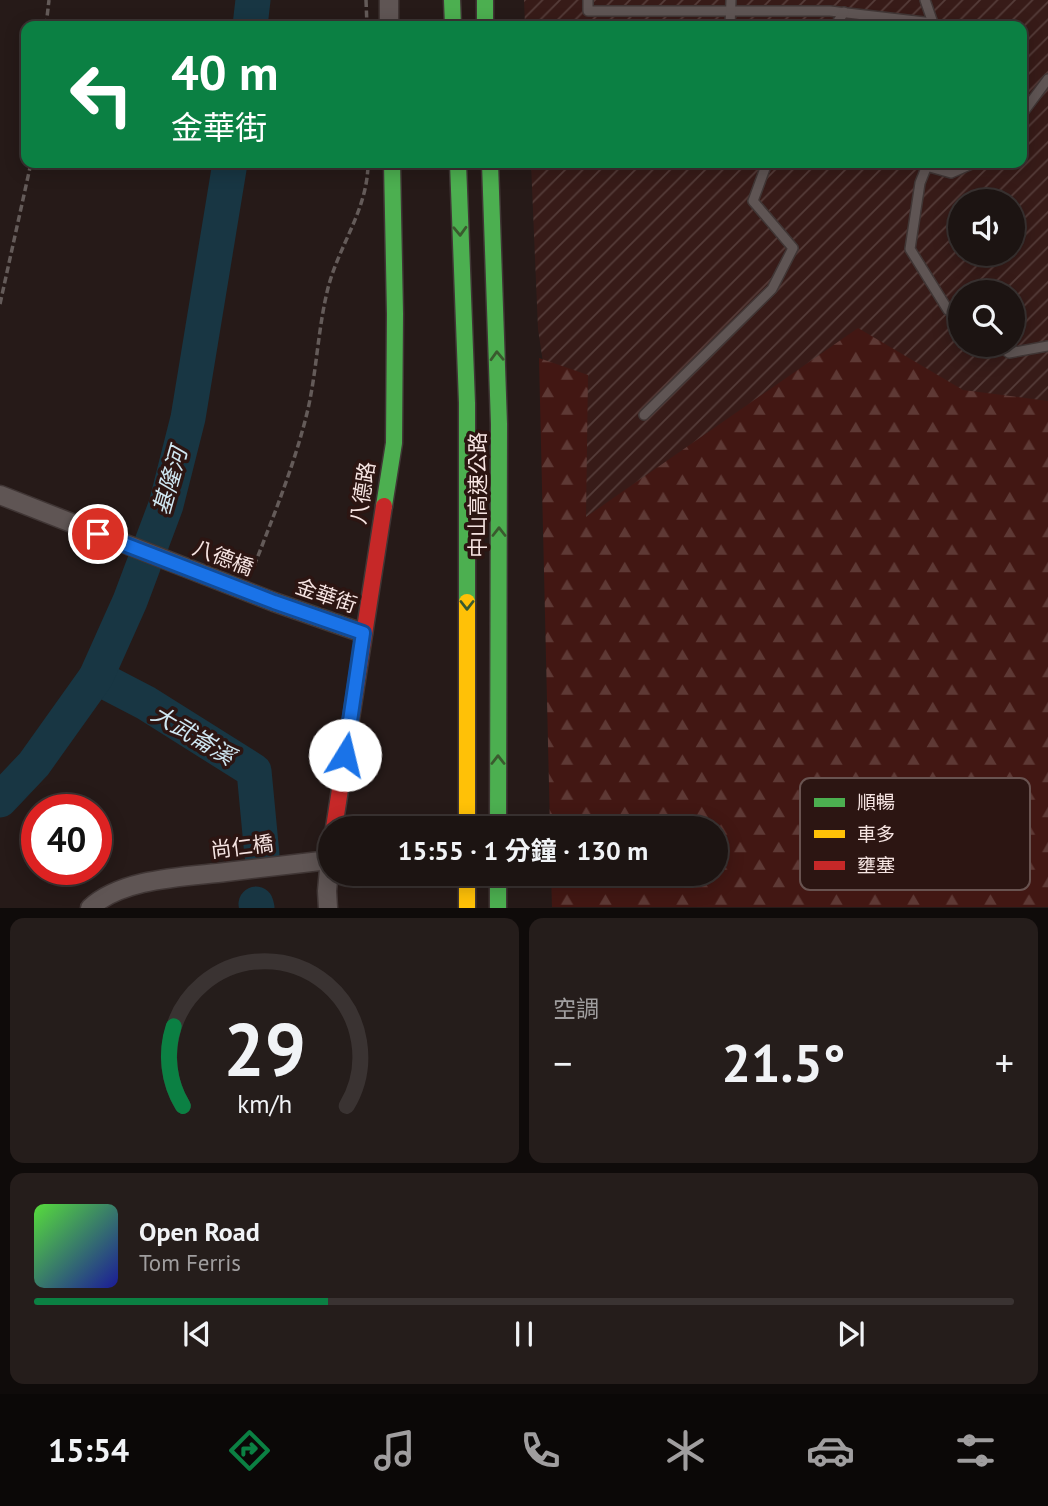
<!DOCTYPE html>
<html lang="zh-TW">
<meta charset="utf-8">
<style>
:root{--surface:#1c1412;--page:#251d1b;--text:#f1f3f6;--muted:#a09e9f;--line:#3a3332;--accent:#0b8043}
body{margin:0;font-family:"PT Sans","Noto Sans TC",sans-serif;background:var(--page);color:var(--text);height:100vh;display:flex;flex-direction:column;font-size:26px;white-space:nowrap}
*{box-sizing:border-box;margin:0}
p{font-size:23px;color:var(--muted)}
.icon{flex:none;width:38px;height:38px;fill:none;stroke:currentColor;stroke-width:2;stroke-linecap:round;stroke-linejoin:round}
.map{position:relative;height:908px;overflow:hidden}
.panel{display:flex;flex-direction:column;gap:10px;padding:10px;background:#0f0b0a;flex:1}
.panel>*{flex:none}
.banner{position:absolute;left:21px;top:21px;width:1006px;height:147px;border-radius:14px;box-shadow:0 4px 18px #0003,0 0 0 2px var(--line);background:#0b8043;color:#fff;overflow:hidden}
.buttons{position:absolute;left:948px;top:189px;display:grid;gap:14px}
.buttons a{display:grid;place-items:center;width:77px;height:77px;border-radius:50%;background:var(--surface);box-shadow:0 4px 18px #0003,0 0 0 2px var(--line);font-size:35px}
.speed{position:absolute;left:21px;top:794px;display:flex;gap:14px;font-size:35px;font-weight:700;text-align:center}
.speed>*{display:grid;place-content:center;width:91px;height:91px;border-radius:50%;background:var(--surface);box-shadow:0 4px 18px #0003,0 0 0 2px var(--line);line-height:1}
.speed .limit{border:10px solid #d22;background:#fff;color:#111}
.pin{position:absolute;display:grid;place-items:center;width:60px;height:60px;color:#fff;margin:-30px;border:4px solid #fff;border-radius:50%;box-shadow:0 2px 7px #0007}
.me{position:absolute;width:77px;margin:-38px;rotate:9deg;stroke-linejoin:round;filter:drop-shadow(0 0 5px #0008)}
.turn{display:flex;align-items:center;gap:24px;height:147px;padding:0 35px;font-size:32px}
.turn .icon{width:91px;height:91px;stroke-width:2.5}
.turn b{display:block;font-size:49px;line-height:60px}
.big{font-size:52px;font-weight:700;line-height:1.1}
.panel .tile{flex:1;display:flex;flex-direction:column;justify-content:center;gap:10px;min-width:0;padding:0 24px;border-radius:14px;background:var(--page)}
.panel .dial{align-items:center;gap:0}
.dial svg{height:182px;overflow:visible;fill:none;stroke:var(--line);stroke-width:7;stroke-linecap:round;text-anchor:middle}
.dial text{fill:var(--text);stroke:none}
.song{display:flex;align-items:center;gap:21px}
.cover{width:84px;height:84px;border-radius:10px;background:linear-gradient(135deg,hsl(110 70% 55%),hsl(240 70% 35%))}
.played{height:7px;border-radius:4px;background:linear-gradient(90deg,var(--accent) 30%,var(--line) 30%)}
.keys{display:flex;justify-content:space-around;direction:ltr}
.heat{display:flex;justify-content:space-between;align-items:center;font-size:38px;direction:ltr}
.panel .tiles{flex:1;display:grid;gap:10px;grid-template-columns:1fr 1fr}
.tile:last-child{grid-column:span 2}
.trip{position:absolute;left:318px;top:816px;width:410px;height:70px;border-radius:35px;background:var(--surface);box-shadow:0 4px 18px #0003,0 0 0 2px var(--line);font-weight:700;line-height:70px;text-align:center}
.dock{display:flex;height:112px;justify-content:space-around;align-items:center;background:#0b0807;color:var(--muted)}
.dock .icon{width:49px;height:49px}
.dock .selected{color:var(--accent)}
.dock b{font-size:32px;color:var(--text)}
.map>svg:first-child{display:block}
</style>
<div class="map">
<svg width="1048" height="908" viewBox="0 0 1048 908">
<defs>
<pattern id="industrial-furrows" width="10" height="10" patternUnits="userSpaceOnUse" patternTransform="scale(1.75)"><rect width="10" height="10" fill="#371b18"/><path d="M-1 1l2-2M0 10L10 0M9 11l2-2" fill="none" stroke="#553c39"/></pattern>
<pattern id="forest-firs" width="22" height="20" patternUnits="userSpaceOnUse" patternTransform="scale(1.75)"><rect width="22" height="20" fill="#421713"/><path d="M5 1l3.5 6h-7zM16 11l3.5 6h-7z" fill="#5e3935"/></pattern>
</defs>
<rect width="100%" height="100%" fill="#261a18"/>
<!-- industrial -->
<path fill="url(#industrial-furrows)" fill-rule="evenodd" d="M524,0H1048V466L574,570L538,329L531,163H1022V26H525ZM961,201H1013V254H961ZM961,292H1013V345H961Z"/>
<!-- forest -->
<path fill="url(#forest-firs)" d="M858,328L963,390L1048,401V907H552L551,873H716V828H550L539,358L588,375L586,517Z"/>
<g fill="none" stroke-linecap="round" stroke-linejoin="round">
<!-- river -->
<g stroke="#183643" stroke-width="35">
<path d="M250,26L253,0"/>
<path d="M96,677L146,703L254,771L262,855"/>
<path d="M0,800L34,764L96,677L130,601L166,505L188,418L230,163"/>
<path d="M256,904L257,908"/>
</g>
<!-- lane casing -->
<g stroke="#403635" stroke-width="12">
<g id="lane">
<path d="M588,0V11H830L933,23L934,26"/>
<path d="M925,0L933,23"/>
<path d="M730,26L731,0"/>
<path d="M835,26L844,12"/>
<path d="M1022,114L1048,79"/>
<path d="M928,163L920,183L910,249L948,310L961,319"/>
<path d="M926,166L951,173L974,163"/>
<path d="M998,345L1009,353L1048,346"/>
<path d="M644,415L772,289L793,248L753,201L767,163"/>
</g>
</g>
<!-- street casing -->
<g stroke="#403635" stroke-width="21">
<g id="street">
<path d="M389,0V26"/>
<path d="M0,495L274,602L363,633"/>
<path d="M90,908C122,878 184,877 226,872C260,868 294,864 329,860"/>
<path d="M328,908L327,891L331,847"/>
</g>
</g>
<!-- fast casing -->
<g stroke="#403635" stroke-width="19">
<g id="fast">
<path d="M452,0L453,26"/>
<path d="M485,0V26"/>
<path d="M458,163L467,403V602"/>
<path d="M490,163L499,424L498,828"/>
<path d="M384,506L394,443L395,314L392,163"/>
<path d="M498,873V908"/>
</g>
</g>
<!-- slow casing -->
<g stroke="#403635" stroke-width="19">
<g id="slow">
<path d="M467,602V828"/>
<path d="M467,873V908"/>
</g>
</g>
<!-- jam casing -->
<g stroke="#403635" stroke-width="19">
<path id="jam" d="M334,828L384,506"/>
</g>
<!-- path -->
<g stroke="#645b59" stroke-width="3.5" stroke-dasharray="7 3.5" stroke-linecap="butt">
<path d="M366,0L367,26"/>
<path d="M46,26L49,0"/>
<path d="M0,304L31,163"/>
<path d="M247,573L253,569C273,517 295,464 308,409C317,369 318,328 328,288C339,245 368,209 368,163"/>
</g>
<!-- lane -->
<use href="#lane" stroke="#5f5554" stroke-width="9"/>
<!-- street -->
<use href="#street" stroke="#5f5554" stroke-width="18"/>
<!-- fast -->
<use href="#fast" stroke="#4caf50" stroke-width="16"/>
<!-- slow -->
<use href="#slow" stroke="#ffc107" stroke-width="16"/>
<!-- jam -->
<use href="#jam" stroke="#c62828" stroke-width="16"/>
</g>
<!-- one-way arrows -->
<defs><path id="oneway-chevron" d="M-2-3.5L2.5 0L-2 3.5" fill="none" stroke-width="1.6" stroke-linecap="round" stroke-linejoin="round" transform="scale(1.75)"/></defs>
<g stroke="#3a5a2e">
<use href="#oneway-chevron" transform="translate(460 231) rotate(88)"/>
<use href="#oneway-chevron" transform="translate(497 356) rotate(-92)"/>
<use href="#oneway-chevron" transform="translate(499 532) rotate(-90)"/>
<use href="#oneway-chevron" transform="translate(467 605) rotate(90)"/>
<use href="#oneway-chevron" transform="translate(498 760) rotate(-90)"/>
</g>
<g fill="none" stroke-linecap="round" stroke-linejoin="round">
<!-- route casing -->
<g stroke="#114b97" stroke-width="18">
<path id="route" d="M98,534L274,602L363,633L345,755"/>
</g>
<!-- route -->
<use href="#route" stroke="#1a73e8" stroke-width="12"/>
</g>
<g text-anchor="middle" stroke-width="7" stroke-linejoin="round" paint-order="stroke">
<!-- street labels -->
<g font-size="21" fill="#f6e4e2" stroke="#2c1512">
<text transform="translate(363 493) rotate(-81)" y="7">八德路</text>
<text transform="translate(478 495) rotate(-90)" y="7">中山高速公路</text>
<text transform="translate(223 558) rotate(21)" y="7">八德橋</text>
<text transform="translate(326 596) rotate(19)" y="7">金華街</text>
<text transform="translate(242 847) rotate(-7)" y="7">尚仁橋</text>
</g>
<!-- water labels -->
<g font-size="23" font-style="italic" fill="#cfe7f2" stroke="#2c1512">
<text transform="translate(170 481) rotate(-74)" y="8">基隆河</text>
<text transform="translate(193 735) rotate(31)" y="8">大武崙溪</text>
</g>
</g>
<!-- legend -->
<rect x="800" y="778" width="230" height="112" rx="10" fill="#2c1512" stroke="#695350" stroke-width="2"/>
<rect x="814" y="798" width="31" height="9" fill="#4caf50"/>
<rect x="814" y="830" width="31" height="8" fill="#ffc107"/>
<rect x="814" y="861" width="31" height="9" fill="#c62828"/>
<g font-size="19" fill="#f6e4e2">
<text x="857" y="809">順暢</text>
<text x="857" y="841">車多</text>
<text x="857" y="872">壅塞</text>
</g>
</svg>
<div class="buttons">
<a><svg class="icon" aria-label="sound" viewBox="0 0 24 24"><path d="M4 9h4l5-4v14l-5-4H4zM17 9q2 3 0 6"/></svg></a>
<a><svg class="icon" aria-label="search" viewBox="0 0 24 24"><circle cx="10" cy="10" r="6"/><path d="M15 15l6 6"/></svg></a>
</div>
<div class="speed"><div class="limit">40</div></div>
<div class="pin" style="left:98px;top:534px;background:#d93025"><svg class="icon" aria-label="arrive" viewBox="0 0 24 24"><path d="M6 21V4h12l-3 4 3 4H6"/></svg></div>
<svg class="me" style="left:345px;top:755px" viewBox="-20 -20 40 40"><circle r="19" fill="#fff"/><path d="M0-13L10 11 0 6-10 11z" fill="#1a73e8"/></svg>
<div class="trip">15:55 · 1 分鐘 · 130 m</div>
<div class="banner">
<div class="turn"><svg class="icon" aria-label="left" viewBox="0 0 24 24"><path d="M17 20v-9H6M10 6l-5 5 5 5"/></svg><div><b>40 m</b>金華街</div></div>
</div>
</div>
<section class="panel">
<div class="tiles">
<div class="tile dial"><svg viewBox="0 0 100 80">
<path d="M14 69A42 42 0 1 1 86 69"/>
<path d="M14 69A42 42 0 0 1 10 34" stroke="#0b8043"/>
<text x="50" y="56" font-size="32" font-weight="700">29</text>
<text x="50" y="72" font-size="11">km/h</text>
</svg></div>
<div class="tile"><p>空調</p>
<div class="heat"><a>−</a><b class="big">21.5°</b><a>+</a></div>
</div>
<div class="tile">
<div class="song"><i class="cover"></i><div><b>Open Road</b><p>Tom Ferris</p></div></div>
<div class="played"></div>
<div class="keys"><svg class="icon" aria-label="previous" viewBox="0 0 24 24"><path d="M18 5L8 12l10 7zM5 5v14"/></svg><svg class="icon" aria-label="pause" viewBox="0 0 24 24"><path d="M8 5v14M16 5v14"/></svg><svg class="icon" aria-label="next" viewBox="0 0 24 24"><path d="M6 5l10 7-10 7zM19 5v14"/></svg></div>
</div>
</div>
</section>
<nav class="dock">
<b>15:54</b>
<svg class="icon selected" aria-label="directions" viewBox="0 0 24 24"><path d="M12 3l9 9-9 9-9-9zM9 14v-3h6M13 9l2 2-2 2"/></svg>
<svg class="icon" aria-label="music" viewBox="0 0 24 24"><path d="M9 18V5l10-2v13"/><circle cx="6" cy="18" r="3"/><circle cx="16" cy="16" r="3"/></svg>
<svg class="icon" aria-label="phone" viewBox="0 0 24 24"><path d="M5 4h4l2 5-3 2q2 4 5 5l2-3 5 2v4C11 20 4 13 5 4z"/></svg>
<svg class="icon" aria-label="climate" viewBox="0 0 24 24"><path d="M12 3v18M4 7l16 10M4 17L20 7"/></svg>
<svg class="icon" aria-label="car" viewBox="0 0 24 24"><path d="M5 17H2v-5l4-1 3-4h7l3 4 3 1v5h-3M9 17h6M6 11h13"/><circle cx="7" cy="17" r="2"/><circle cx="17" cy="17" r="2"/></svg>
<svg class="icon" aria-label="filters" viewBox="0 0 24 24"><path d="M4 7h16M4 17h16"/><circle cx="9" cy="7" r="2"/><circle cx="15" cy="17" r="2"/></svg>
</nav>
